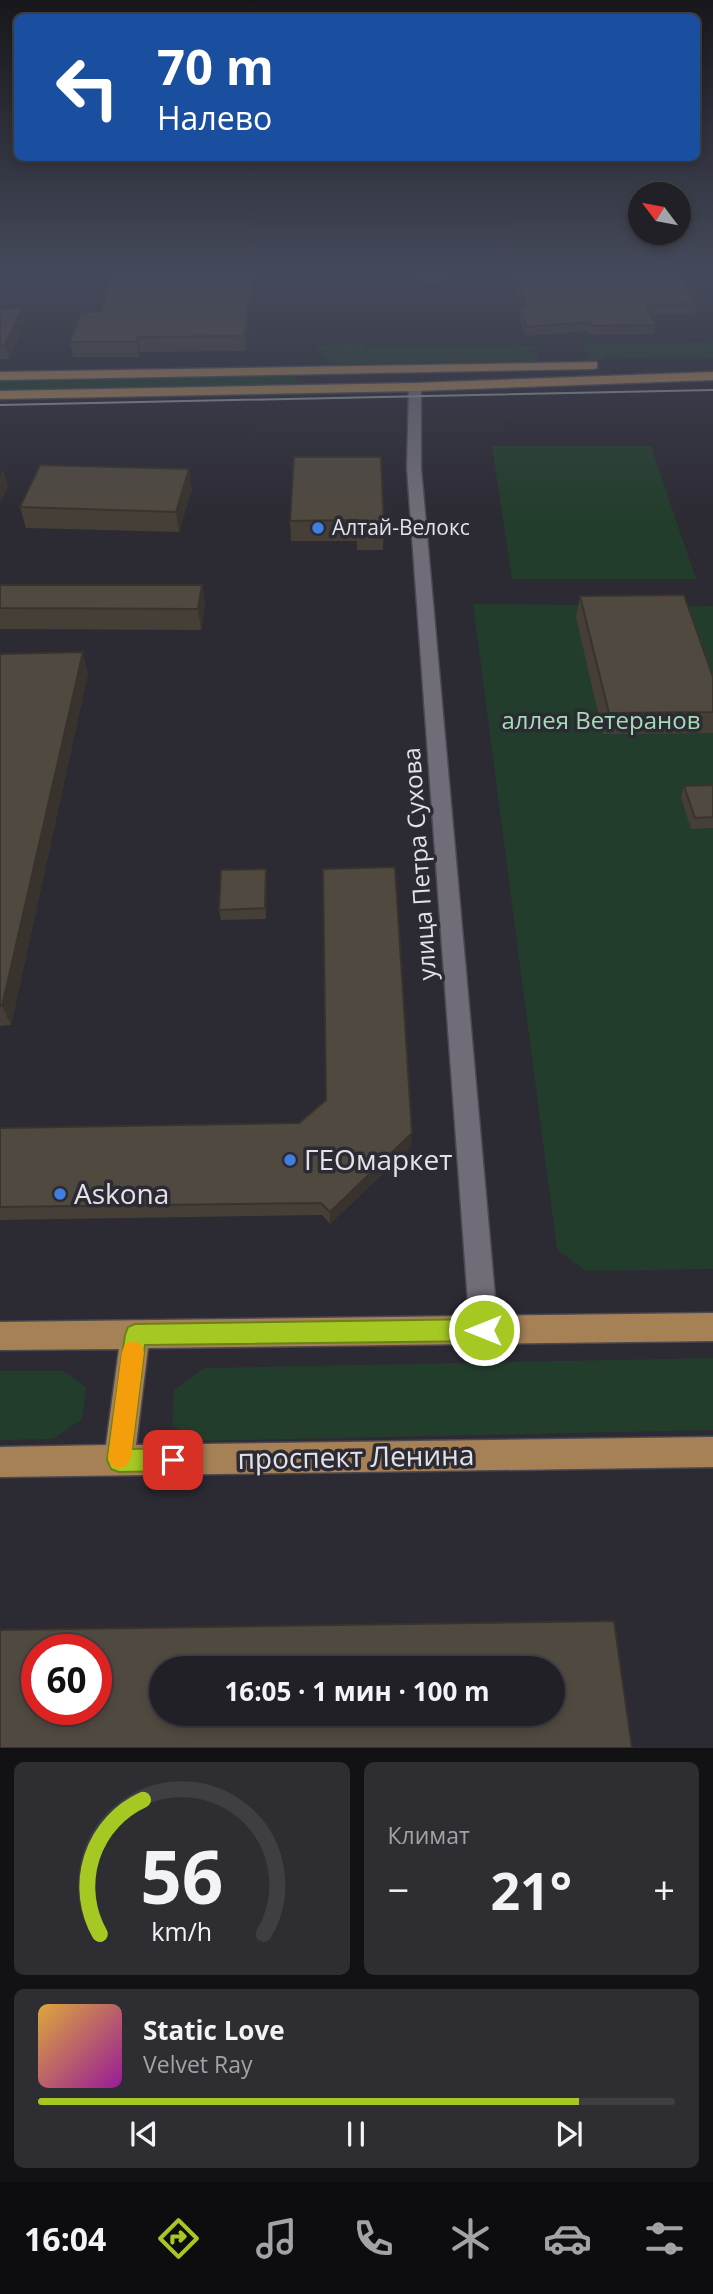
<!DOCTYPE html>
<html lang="ru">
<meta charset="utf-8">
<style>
:root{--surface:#212026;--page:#2d2d32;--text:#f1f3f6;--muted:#a2a3a7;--line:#3e3e43;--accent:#a5c823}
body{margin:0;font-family:"Open Sans",sans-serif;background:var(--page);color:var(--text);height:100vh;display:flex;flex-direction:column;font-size:26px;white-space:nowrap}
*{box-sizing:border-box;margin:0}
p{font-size:23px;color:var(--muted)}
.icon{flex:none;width:38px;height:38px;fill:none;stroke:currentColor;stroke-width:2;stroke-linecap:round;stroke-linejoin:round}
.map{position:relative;height:1748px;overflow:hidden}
.panel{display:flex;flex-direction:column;gap:14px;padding:14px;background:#121215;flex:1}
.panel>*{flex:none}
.banner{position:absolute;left:14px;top:14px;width:686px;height:147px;border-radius:10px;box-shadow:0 4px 10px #0003,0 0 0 2px var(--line);background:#1a4fa0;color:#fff;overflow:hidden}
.needle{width:46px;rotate:302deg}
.buttons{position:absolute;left:628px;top:182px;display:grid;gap:14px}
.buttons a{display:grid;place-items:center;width:63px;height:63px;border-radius:50%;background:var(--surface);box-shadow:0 4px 10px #0003,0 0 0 2px var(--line);font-size:35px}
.speed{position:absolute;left:21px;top:1634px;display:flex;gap:14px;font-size:35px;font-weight:700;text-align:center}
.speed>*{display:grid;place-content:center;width:91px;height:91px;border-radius:50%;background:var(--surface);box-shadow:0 4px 10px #0003,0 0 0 2px var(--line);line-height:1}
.speed .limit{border:10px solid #d22;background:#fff;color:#111}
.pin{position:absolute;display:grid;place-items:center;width:60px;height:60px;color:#fff;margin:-30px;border-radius:14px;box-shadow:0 4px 10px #0006}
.me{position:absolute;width:77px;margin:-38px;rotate:270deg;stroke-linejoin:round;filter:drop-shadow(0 0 5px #0008)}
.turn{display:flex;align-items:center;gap:24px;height:147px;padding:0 28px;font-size:32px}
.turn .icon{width:91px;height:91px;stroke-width:2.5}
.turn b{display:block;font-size:49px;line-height:60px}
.big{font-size:52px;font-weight:700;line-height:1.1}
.panel .widget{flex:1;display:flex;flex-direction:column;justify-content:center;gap:10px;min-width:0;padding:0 24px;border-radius:10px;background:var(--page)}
.panel .dial{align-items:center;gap:0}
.dial svg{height:182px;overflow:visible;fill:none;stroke:var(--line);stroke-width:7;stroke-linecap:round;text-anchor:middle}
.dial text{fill:var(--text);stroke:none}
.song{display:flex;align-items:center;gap:21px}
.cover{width:84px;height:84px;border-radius:10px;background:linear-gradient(135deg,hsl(40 70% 55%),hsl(300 70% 35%))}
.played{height:7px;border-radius:4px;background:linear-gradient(90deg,var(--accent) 85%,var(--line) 85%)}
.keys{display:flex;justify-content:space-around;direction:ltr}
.heat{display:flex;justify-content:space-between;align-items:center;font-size:38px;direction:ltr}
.panel .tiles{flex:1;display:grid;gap:14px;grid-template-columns:1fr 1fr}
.widget:last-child{grid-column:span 2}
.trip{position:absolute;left:149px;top:1656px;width:416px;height:70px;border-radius:35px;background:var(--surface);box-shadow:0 4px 10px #0003,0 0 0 2px var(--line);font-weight:700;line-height:70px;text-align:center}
.menu{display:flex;height:112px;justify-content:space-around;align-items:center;background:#0d0d0f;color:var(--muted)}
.menu .icon{width:49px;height:49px}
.menu .selected{color:var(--accent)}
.menu b{font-size:32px;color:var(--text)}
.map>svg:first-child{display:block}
</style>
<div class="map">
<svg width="713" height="1748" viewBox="0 0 713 1748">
<rect width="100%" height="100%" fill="#2c2a33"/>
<!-- green -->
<g fill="#233d2c">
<path d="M713,342V358L663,356L662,359L605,357L604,360H588L583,344Z"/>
<path d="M363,344V348L536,346L539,361L340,364L323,359L314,346Z"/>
<path d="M292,375L300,382L288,386L0,390V380Z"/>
<path d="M492,446H651L696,579H512Z"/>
<path d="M473,604L713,606V1269L586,1271L557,1250Z"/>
<path d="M713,1358V1430L201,1441L172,1426L174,1390L204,1368Z"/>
<path d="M0,1371H63L86,1387L82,1419L53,1439L0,1440Z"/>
</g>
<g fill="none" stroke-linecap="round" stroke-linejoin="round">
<!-- minor casing -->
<g stroke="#4b4850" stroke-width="3">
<path id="minor" d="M415,383L421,387V468L498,1330L494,1340L484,1344L474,1340L470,1330L407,468L409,387Z"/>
</g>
<!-- major casing -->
<g stroke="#4b4850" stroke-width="3">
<g id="major">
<path d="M597,362V368L593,369L0,380V372Z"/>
<path d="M713,372V380L415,391L0,399V391L415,383Z"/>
<path d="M713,1313V1341L148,1348L136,1445L713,1437V1467L0,1477V1447L106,1445L119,1349L0,1350V1322Z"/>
</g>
</g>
<!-- minor -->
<use href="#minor" fill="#706d78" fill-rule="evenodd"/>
<!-- major -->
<use href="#major" fill="#a78156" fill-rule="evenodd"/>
<!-- tram -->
<path stroke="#939299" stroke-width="2" d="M0,405L713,390"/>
</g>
<!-- wall -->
<g fill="#453f37">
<path d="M255,273L246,351L140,352L139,357H73L70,342L101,312Z"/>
<path d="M416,273H441L442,285H418Z"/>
<path d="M516,275L696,304L694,314H650L655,325L653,334L589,335L587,331L525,336L519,317L520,308H522L515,284Z"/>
<path d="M0,309L25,322L9,359H0Z"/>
<path d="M294,457L384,529L383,550H357V541H291L290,521Z"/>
<path d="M192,490L179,532L26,528L20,507Z"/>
<path d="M0,585H202L205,606L201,630L0,629Z"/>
<path d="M580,596L713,677V733L603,734L576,617Z"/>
<path d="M0,654L88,673L11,1025L0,1026Z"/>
<path d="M713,785V828L691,829L681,797L684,786Z"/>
<path d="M266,869L267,880L266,919L221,920L219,910Z"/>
<path d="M0,1128L411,1147L330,1224L322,1215L0,1220Z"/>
</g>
<!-- shaded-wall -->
<g fill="#38332d">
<path d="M252,273H255L246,351L245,336Z"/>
<path d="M22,308L25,322L9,359L5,345Z"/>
<path d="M138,337L140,352L139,357L137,342Z"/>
<path d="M3,469L8,487L0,503V476Z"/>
<path d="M189,469L192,490L179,532L176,512Z"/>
<path d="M202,585L205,606L201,630L198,609Z"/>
<path d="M83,652L88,673L11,1025L2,1006Z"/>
<path d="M266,869L267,880L266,919L265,908Z"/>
<path d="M412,1133L411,1147L330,1224V1212Z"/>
</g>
<!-- building -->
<g fill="#504940" stroke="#38332d" stroke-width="2" fill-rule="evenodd">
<path d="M113,273H252L245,336L138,337L137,342H70L81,312H101Z"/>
<path d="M417,273H441L442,280H418Z"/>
<path d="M678,273L696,304L646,305L655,325L590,326L589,322L526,327L520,308H526L516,275Z"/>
<path d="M22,308L5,345H0V309Z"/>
<path d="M294,457H381L384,529H357V520L290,521Z"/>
<path d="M40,465L189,469L176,512L20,507Z"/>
<path d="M0,585H202L198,609L0,608Z"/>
<path d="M684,595L713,677V712L609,713L580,596Z"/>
<path d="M83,652L2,1006H0V654Z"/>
<path d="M713,785V817L695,818L684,786Z"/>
<path d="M395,867L412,1133L330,1212L321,1203L0,1207V1128L299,1123L326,1100L323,869Z"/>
<path d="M266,869L265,908L219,910L221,870Z"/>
<path d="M614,1621L632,1748H0V1630ZM37,1650H96V1710H37ZM161,1668H553V1713H161Z"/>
</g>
<!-- sky -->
<linearGradient id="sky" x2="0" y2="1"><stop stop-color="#18171c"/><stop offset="0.53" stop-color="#454a5b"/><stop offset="1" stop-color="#454a5b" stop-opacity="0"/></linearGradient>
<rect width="713" height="517" fill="url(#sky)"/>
<!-- route -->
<path fill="#a5c823" stroke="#6b8217" stroke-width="2" d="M484,1319L492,1323L495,1330L492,1338L484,1341L145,1345L132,1449L173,1448L181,1451L185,1460L181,1468L173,1471L119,1472L111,1469L107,1460L125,1335L128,1327L135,1324Z"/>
<!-- slow -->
<path fill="#f59e0b" d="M133,1341L141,1344L144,1352L131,1457L127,1465L119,1469L111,1465L108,1457L122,1352L125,1344Z"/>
<!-- markers -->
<g fill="#3f7fe0" stroke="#2c2a33" stroke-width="2.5">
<circle cx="318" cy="528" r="7"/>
<circle cx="290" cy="1160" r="7"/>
<circle cx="60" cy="1194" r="7"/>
</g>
<g text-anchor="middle" stroke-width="7" stroke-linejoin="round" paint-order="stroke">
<!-- far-poi labels -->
<g font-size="21" fill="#e3e2e8" stroke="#2c2a33" text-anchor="start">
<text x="332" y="535">Алтай-Велокс</text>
</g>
<!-- park labels -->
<g font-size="24" fill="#a3dcb5" stroke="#2c2a33">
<text x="601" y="729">аллея Ветеранов</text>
</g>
<!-- street labels -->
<g font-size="24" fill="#e3e2e8" stroke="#2c2a33">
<text transform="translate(420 864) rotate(-94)" y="8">улица Петра Сухова</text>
</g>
<!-- near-poi labels -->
<g font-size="28" fill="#e3e2e8" stroke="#2c2a33" text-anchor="start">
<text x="304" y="1170">ГЕОмаркет</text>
<text x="74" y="1204">Askona</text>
</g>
<!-- near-street labels -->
<g font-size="28" fill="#e3e2e8" stroke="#2c2a33">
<text transform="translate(356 1457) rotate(-1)" y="10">проспект Ленина</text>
</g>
</g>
</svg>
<div class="buttons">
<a><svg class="needle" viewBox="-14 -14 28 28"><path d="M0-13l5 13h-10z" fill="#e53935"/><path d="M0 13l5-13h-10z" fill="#a2a3a7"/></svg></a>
</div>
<div class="speed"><div class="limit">60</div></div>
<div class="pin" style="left:173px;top:1460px;background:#d93025"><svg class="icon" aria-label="arrive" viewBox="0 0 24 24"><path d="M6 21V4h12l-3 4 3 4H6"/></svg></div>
<svg class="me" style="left:484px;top:1330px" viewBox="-20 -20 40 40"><circle r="17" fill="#a5c823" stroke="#fff" stroke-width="3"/><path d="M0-11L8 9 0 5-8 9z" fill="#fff"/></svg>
<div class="trip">16:05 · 1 мин · 100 m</div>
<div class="banner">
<div class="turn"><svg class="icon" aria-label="left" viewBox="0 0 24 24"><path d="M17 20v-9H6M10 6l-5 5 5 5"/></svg><div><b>70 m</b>Налево</div></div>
</div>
</div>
<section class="panel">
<div class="tiles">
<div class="widget dial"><svg viewBox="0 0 100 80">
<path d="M14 69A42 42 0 1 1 86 69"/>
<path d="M14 69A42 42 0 0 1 33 10" stroke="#a5c823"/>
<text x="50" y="56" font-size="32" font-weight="700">56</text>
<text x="50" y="72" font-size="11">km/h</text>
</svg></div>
<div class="widget"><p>Климат</p>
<div class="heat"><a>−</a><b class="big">21°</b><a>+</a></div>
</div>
<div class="widget">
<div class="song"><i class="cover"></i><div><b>Static Love</b><p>Velvet Ray</p></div></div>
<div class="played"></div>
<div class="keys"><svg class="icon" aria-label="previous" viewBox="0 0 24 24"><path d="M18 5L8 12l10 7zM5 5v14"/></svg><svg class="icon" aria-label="pause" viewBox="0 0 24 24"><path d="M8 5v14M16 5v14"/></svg><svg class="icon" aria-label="next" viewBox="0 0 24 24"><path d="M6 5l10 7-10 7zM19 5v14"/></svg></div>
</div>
</div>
</section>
<nav class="menu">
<b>16:04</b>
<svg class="icon selected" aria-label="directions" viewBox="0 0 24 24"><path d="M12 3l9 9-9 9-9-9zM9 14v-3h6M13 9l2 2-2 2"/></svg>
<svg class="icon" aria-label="music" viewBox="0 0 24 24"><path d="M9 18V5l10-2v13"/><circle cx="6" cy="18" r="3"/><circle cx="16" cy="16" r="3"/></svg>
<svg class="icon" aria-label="phone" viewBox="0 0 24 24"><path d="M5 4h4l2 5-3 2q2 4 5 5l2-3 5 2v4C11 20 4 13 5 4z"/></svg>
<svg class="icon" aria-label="climate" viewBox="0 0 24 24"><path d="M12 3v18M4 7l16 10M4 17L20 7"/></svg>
<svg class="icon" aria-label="car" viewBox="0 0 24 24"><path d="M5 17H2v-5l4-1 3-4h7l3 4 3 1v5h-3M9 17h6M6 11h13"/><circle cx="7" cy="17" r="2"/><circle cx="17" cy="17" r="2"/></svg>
<svg class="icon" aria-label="filters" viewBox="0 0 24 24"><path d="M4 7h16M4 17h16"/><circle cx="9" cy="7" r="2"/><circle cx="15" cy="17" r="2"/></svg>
</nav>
